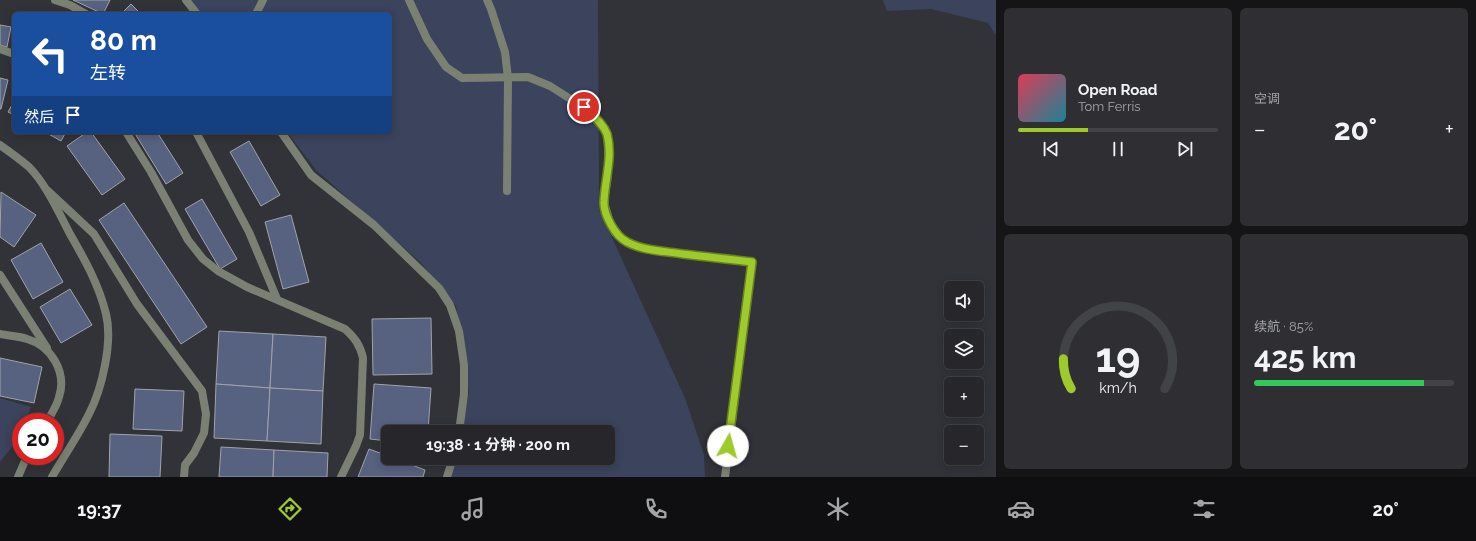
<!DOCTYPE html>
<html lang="zh">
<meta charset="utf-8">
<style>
:root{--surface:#26262b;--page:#2e2e33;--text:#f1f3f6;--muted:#a4a5a9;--line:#424347;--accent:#9fca2c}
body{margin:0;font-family:Raleway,"Noto Sans SC",sans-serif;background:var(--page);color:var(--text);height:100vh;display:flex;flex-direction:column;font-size:15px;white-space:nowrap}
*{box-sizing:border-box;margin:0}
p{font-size:13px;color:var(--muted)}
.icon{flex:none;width:22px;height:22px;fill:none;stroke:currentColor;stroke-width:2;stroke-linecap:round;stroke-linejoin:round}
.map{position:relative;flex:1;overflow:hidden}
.details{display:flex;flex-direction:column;gap:8px;padding:8px;background:#151518;width:480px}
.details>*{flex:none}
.banner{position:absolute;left:12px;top:12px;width:380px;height:122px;border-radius:6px;box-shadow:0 2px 10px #0003,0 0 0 1px var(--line);background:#1a4fa0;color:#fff;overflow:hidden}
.buttons{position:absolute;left:944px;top:281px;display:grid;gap:8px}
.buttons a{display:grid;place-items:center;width:40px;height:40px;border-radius:6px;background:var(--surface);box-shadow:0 2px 10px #0003,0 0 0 1px var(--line);font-size:20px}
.speed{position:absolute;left:12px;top:413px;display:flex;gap:8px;font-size:20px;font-weight:700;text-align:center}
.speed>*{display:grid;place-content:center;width:52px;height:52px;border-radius:50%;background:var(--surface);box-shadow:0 2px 10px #0003,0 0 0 1px var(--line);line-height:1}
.speed .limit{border:6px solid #d22;background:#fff;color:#111}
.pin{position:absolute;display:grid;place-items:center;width:34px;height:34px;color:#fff;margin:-17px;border:2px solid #fff;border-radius:50%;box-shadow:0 1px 4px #0007}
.me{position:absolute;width:44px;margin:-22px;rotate:7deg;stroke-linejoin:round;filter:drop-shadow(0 0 3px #0008)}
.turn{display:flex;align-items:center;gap:14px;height:84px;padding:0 12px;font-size:18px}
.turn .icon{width:52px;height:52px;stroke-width:2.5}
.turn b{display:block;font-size:28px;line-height:34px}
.then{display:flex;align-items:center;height:38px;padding:0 12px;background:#0003;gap:8px;font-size:15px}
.big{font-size:30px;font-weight:700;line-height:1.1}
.details .widget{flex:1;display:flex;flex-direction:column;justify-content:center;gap:6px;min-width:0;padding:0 14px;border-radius:6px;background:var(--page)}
.details .dial{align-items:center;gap:0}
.dial svg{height:104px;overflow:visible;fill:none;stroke:var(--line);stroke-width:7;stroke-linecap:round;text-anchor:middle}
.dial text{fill:var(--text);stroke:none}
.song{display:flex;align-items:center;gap:12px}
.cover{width:48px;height:48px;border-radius:6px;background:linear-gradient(135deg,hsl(350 70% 55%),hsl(190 70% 35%))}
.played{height:4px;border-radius:2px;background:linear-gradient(90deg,var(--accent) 35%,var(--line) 35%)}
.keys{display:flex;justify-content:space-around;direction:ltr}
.heat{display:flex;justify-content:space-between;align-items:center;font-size:22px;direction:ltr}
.charge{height:6px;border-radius:3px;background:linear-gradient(90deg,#34c759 85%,var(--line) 0)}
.details .tiles{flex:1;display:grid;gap:8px;grid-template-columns:repeat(2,1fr)}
.trip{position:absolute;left:381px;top:425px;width:234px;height:40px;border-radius:6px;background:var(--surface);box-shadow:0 2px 10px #0003,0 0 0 1px var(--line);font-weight:700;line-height:40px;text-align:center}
.tabs{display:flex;height:64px;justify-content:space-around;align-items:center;background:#0f0f11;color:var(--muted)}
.tabs .icon{width:28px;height:28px}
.tabs .current{color:var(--accent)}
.tabs b{font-size:18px;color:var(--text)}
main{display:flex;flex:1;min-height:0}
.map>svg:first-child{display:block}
</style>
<main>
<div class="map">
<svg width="996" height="477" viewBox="0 0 996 477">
<rect width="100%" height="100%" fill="#323339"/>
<!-- green -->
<g fill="#3b435d">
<path d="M186,0H598L599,209L685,398L704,455L705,477H448L453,458H608V432H459L469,392L456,306L420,262L316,170L287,132H390V14H197Z"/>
<path d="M883,0H996V35L988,23L931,9L887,11Z"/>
<path d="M0,398L31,407L25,422H21V432L18,439L0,462Z"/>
</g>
<!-- building -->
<g fill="#576180" stroke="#a1a3aa">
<path d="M73,0H110L103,14Z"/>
<path d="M131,4L141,14H121Z"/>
<path d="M0,25L11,27L7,47L0,45Z"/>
<path d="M0,78L8,80L1,109H0Z"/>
<path d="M14,101V115L8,112Z"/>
<path d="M45,132H66L61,141Z"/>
<path d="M87,132H91L125,179L102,195L67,146Z"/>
<path d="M134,132H157L183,173L166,184Z"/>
<path d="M249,141L280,195L261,206L230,152Z"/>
<path d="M1,192L36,215L14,247L0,237Z"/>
<path d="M202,199L237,259L220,269L185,209Z"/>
<path d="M124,203L207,327L181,344L99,220Z"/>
<path d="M291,215L309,282L283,289L265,222Z"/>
<path d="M41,243L63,282L33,299L11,260Z"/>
<path d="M70,289L92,325L61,343L40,307Z"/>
<path d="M431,318L432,374L373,375L372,319Z"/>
<path d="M219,331L273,334L270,388L216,384Z"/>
<path d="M273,334L326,337L323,391L270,388Z"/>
<path d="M0,358L42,367L34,403L0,396Z"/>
<path d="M216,384L270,388L267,441L214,438Z"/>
<path d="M374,384L431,388L428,432H388V441L370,439Z"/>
<path d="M270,388L323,391L321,444L267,441Z"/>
<path d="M135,389L184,391L182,431L133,429Z"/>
<path d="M110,434L162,436L160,477H109Z"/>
<path d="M221,447L274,450L273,477H219Z"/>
<path d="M369,449L388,456V458H394L425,470L423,477H358Z"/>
<path d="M274,450L328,453L327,477H273Z"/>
</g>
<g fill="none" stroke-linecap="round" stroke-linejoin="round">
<!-- lane -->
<g stroke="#7b8172" stroke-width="8">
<path d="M55,0L70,5L86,14"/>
<path d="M186,0L197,14"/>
<path d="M409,0L427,39L446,67L462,78L528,77L550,86L583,107L597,119L607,134L608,148V174L604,203L610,222L615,233L626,242L650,250L752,262L725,477"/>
<path d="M256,14L263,0"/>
<path d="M0,49L14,54"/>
<path d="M126,132L151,172L188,240L203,259L218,271L247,287L345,329C355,338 360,345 363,358L360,435L356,446L341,477"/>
<path d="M196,132L249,232L277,299"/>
<path d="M281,132L311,175L374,225L439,288L450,305L459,331L464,365V394L459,432"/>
<path d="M48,191L94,234L137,304L202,391L206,414L204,433L194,453L185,465L184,477"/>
<path d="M0,275L47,348"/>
<path d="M0,334C9,336 19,336 27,339C52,346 67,373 59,397C57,406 51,414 47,422"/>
<path d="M18,477L27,456"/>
<path d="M447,477L453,458"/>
</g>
<!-- street -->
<g stroke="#7b8172" stroke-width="8">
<path d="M487,0L491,9L505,52L508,78L507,191"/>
<path d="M0,145C10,152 20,159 29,167C46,184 59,213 70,234C85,260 99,285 106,314C113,342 102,389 89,414C78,436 64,456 52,477"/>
</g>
</g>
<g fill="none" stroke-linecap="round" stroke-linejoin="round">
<!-- route casing -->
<g stroke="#67831d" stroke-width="10">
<path id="route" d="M584,107C592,115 603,123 607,134C613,156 605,179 604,201C603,214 615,236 627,242C644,251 664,251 683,254C706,257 729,259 752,262L728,446"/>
</g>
<!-- route -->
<use href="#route" stroke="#9fca2c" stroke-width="7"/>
</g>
</svg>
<div class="buttons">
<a><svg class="icon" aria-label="sound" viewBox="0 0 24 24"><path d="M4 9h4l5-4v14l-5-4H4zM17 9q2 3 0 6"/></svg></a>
<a><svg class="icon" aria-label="layers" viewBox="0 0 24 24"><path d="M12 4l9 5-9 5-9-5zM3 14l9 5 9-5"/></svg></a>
<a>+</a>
<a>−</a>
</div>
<div class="speed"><div class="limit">20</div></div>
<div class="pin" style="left:584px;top:107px;background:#d93025"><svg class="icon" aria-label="arrive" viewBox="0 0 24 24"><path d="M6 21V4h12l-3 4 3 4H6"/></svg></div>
<svg class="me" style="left:728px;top:446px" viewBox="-20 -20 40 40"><circle r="19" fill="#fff"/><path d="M0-13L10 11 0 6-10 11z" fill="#9fca2c"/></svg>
<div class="trip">19:38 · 1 分钟 · 200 m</div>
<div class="banner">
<div class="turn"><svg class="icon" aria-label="left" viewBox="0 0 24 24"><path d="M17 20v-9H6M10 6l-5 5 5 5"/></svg><div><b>80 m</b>左转</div></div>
<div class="then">然后<svg class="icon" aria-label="arrive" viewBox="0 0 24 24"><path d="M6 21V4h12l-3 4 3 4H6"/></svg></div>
</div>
</div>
<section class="details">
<div class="tiles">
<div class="widget">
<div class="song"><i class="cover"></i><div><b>Open Road</b><p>Tom Ferris</p></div></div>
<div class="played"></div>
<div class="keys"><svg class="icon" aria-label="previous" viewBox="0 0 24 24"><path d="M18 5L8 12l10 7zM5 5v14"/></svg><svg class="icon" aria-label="pause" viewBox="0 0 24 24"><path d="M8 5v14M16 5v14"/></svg><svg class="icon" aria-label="next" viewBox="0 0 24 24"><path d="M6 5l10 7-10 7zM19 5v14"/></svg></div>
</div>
<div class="widget"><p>空调</p>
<div class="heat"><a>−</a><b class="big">20°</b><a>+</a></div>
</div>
<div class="widget dial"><svg viewBox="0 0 100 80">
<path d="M14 69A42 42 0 1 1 86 69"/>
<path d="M14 69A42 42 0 0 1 8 46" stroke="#9fca2c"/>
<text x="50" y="56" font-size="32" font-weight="700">19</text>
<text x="50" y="72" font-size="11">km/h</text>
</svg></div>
<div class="widget"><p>续航 · 85%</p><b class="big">425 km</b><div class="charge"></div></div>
</div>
</section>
</main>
<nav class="tabs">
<b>19:37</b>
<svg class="icon current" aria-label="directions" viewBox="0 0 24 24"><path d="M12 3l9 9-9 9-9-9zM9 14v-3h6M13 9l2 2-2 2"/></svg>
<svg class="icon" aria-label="music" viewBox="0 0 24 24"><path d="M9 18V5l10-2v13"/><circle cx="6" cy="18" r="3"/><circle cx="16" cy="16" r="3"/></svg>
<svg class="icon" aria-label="phone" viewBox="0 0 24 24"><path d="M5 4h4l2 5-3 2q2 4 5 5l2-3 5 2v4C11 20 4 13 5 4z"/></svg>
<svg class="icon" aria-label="climate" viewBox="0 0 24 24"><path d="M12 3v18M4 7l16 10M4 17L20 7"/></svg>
<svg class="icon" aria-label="car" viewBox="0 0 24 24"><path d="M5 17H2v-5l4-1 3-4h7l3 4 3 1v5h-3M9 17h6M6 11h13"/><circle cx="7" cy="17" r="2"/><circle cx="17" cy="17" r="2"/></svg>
<svg class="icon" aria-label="filters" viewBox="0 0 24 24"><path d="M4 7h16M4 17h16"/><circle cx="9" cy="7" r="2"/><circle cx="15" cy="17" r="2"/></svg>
<b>20°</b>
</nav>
